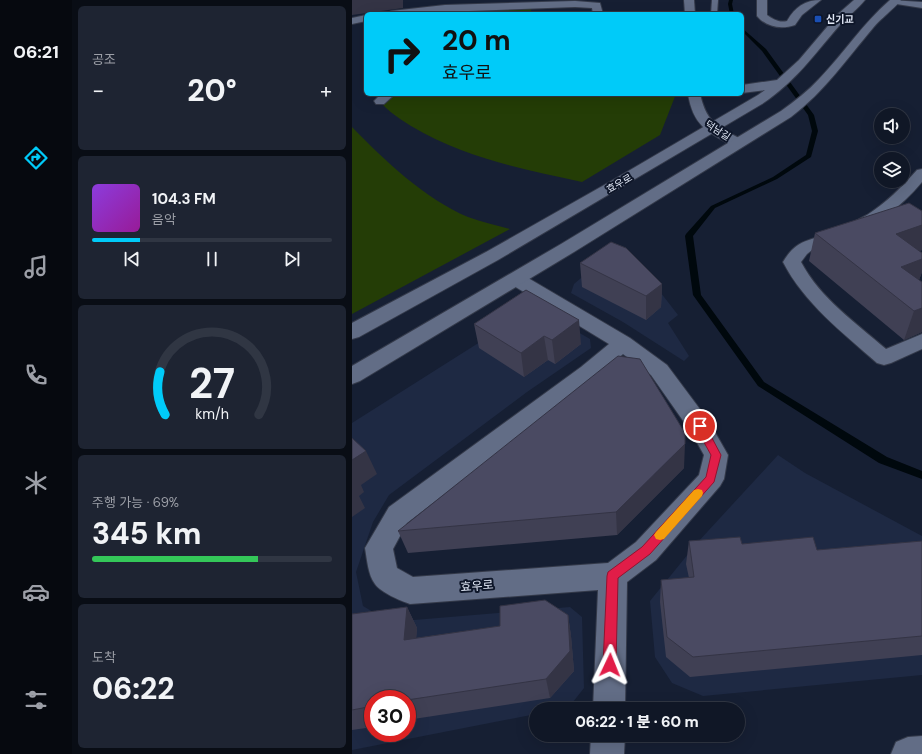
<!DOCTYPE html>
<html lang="ko">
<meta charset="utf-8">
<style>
:root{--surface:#101726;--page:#1e2432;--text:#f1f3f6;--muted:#9c9fa7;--line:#303643;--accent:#00cbf9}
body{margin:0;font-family:"DM Sans","Noto Sans KR",sans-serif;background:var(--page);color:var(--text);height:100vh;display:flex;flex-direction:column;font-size:15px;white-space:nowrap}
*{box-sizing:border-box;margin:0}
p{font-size:13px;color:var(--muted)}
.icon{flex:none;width:22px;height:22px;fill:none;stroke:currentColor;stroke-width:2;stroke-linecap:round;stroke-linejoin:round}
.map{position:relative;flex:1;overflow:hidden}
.panel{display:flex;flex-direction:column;gap:6px;padding:6px;background:#090d15;width:280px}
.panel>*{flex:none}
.hud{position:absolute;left:12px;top:12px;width:380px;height:84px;border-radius:6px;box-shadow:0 4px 16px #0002,0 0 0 1px var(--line);background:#00cbf9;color:#111;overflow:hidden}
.buttons{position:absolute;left:522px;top:108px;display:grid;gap:8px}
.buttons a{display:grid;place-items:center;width:36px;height:36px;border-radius:50%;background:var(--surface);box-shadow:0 4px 16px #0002,0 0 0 1px var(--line);font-size:20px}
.speed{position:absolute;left:12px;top:690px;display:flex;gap:8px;font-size:20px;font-weight:700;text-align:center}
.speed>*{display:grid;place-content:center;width:52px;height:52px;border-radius:50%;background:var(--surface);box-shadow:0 4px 16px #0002,0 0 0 1px var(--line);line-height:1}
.speed .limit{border:6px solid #d22;background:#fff;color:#111}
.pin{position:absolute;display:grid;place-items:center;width:34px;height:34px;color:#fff;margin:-17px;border:2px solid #fff;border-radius:50%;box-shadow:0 1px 4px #0007}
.me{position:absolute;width:44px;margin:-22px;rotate:2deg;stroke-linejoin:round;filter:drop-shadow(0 0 3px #0008)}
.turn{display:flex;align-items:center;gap:14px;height:84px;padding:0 12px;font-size:18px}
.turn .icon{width:52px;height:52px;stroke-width:2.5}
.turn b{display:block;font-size:28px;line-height:34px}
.big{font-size:30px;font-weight:800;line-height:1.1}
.panel .widget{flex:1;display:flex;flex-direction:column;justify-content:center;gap:6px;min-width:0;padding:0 14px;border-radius:6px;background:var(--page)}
.panel .dial{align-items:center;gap:0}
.dial svg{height:104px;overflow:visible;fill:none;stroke:var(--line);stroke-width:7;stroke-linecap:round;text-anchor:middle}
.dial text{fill:var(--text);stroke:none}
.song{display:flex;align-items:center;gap:12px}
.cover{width:48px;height:48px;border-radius:6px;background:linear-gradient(135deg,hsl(270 70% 55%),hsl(300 70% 35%))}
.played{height:4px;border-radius:2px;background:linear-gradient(90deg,var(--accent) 20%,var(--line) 20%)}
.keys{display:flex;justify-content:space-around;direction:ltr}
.heat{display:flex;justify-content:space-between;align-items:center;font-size:22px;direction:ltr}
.charge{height:6px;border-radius:3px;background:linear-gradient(90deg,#34c759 69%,var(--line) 0)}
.trip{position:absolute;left:177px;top:702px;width:216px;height:40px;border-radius:20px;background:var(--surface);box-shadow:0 4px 16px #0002,0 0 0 1px var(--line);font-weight:800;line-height:40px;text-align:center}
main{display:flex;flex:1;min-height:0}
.tabs{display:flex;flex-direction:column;width:72px;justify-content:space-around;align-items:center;background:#06090f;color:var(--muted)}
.tabs .icon{width:28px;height:28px}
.tabs .on{color:var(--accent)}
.tabs b{font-size:18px;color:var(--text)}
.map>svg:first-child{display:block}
</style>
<main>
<nav class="tabs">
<b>06:21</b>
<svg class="icon on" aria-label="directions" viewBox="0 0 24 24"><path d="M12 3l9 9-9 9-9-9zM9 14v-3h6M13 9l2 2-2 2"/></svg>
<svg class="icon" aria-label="music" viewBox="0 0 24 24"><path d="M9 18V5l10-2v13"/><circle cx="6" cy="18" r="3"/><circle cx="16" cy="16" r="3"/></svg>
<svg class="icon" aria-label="phone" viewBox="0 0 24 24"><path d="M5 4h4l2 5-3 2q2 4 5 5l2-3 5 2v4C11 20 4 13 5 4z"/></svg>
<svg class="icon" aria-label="climate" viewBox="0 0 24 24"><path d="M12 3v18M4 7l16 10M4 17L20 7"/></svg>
<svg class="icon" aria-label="car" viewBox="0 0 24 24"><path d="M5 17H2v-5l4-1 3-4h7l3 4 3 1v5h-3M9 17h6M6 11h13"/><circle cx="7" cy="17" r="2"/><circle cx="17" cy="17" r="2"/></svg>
<svg class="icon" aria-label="filters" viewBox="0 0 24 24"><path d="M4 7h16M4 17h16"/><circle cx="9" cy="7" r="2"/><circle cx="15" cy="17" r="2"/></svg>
</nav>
<section class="panel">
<div class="widget"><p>공조</p>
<div class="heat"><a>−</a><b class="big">20°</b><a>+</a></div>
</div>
<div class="widget">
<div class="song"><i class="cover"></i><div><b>104.3 FM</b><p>음악</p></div></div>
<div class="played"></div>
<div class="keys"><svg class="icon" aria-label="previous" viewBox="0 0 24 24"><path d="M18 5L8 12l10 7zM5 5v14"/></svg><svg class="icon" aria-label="pause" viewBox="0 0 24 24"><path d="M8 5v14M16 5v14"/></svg><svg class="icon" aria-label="next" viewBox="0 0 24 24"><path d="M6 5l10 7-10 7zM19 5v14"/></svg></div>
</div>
<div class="widget dial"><svg viewBox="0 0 100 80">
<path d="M14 69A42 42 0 1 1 86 69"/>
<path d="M14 69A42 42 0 0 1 10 36" stroke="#00cbf9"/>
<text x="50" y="56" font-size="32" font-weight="700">27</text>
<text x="50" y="72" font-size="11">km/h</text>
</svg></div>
<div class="widget"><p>주행 가능 · 69%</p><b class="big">345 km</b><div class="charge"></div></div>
<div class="widget"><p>도착</p><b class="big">06:22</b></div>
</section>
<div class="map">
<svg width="570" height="754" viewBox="0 0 570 754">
<rect width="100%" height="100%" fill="#161f33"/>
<!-- built -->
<g fill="#1e2943" fill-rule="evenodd">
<path d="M274,248L326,315L316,323L337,356L332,361L271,322L219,293L222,284L235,273Z"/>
<path d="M177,311L193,313L238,339L239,348L175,392L37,495L21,522L4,572L11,606L38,622L218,607L230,617L232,688L217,707L209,709H184V714L0,750V423ZM21,699H55V733H21Z"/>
<path d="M426,455L453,473L570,536V675L351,696L320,683L303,657L298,601L345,543Z"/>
</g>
<!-- green -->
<g fill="#243d06">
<path d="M179,7V14H72L93,11Z"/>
<path d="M22,94H324L308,135L230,182C168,168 115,159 59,126C46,118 30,107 22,94Z"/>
<path d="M0,127C32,160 73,199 116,217C130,222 144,225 158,229L0,314Z"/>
</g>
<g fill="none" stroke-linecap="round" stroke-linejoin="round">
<!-- stream -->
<g fill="#00080d" fill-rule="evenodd">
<path d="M377,0H381L380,4L382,14H378L376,4Z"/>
<path d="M390,28L414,49L462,115L466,131L459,157L425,179L363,208L341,236L349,295L412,382L535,457L570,471V479L527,463L406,386L341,295L333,236L334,234L359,206L421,177L454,155L460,131L456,115L410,51L390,31Z"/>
</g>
<!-- service casing -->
<g stroke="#343a4a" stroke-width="2">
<path id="service" d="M360,0H366L365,14H359Z"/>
</g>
<!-- pedestrian casing -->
<g stroke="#343a4a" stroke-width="2">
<g id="pedestrian">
<path d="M405,0H415V15C421,19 427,23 435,21C443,7 453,0 469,0L450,15L443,25C429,30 414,27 405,16Z"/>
<path d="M223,1L248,3L251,14H241L240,8L223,7L34,14L39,11L93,5Z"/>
<path d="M14,15V21L0,24V18Z"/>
<path d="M29,94H43L32,104H24L22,101Z"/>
<path d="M570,169V182C549,207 523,227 493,239C482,243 471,245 460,250L455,254L449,262C468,298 504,323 534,349L570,334V349L539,363L532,365L525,363C491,333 452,303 431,262C445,238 459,241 482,232C493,227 504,221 515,215C534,203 550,187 565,170Z"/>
</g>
</g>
<!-- minor casing -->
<g stroke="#343a4a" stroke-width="2">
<g id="minor">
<path d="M332,0H342L343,14H333Z"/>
<path d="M538,0L570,2V8L538,3Z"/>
<path d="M336,94H348C355,124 366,127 391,140L393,143L391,146L386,147L381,146C355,132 341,125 336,94Z"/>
<path d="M164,273L171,275L278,338L315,365L356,420L376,455L372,479L368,486L304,560L275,582L273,709H241L246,590L58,604C49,601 28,592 23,584C16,575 15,559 13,548L37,507L229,367L257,344L157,283L155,279L157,275ZM271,354L299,375L339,432L352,455L347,475L284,542L256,563L61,577L45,568L41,549L55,523L245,377Z"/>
<path d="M239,735H273L272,754H238Z"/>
</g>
</g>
<!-- secondary casing -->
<g stroke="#343a4a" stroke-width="2">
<g id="secondary">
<path d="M502,0H513C506,9 495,17 487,26C461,56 444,81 410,104L146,260L7,337L0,339V323L134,252L261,180L406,95L413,90L390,93V85L425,80L447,60L486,14Z"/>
<path d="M538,0H549C541,10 529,18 521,28C494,60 473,91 439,117L222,252L8,381L0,384V366L209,244L429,111C443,101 456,91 467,79C492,53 511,23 538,0Z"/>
<path d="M570,736V754H539L544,742L556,737Z"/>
</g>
</g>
<!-- service -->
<use href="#service" fill="#626d86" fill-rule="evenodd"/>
<!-- pedestrian -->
<use href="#pedestrian" fill="#626d86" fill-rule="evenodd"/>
<!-- minor -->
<use href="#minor" fill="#626d86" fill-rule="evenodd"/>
<!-- secondary -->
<use href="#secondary" fill="#626d86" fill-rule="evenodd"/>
</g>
<!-- wall -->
<g fill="#404054">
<path d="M463,233L570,250L567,251L570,253V272L567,280L570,332L552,340L457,261Z"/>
<path d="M228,263L310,284L309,307L294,320L230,287Z"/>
<path d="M174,290L229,344L203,364L196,360L172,377L127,348L122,324Z"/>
<path d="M332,468L265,535L56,553L46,531Z"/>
<path d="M337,541L390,544L465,550L570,541V655L338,677L314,657L308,602L309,580L337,578L334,564Z"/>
<path d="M55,607L65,628L64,638L148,626L216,615L219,636L222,671L198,698L55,720V699H21V727L0,730V614Z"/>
</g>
<!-- shaded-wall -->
<g fill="#343445">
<path d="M0,0H51V8L0,15Z"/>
<path d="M570,225V250L535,262L544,234Z"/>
<path d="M570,259V272L565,285L549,267Z"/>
<path d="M310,284L309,307L294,320V296Z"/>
<path d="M570,308V332L552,340L562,311Z"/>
<path d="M227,320L229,344L203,364L200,340Z"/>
<path d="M192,336L196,360L172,377L169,353Z"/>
<path d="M333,444L332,468L265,535L264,512Z"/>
<path d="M14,451L25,474L9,485L12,492L7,496L13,508L0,517V460Z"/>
<path d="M55,607L65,628L63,660L52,640Z"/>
<path d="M216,615L219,636L222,671L198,698L194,679Z"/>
</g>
<!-- building -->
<g fill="#4a4a62" stroke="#343445">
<path d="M557,203L570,211V225L544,234L570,253V259L549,267L570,282V308L562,311L463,233Z"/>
<path d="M259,242L274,248L310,284L294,296L228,263Z"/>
<path d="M174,290L227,320L200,340L192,336L169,353L122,324Z"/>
<path d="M266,356L288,359L333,433V444L264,512L46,531Z"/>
<path d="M0,438L14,451L0,460Z"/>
<path d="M388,537L390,544L461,537L465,550L570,541V636L341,657L315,637L309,580L342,577L337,541Z"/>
<path d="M193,600L216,615L218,651L194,679L55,700V699H21V706L0,710V614L55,607L52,640L148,626V606Z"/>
</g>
<!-- route -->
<path fill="#e11d48" stroke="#92132f" d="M348,422L352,423L369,455L362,482L298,554L266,578L264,665L262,669L258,671L253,669L251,665L255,576L256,572L290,547L354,477L359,455L343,426L345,423Z"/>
<!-- slow -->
<path fill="#f59e0b" d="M346,489L350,490L351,493L350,496L312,539L308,540L304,539L302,535L304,532L342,490Z"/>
<!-- markers -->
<rect fill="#1a4fb4" stroke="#0e1629" stroke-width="1.5" x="462" y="15" width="8" height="8" rx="2"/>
<g text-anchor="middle" stroke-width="4" stroke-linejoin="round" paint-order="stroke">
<!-- far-poi labels -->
<g font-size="10" font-weight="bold" fill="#e0e7f5" stroke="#0e1629" text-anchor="start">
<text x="474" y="23">신기교</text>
</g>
<!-- far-street labels -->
<g font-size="10" fill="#e0e7f5" stroke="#0e1629">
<text transform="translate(366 130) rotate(33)" y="4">덕남길</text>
<text transform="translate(267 183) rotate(-30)" y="4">효우로</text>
</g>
<!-- street labels -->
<g font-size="12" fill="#e0e7f5" stroke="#0e1629">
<text transform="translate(125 586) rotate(-4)" y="4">효우로</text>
</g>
</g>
</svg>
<div class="buttons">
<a><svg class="icon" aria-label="sound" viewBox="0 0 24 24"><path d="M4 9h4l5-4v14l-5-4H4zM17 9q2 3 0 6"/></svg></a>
<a><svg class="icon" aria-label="layers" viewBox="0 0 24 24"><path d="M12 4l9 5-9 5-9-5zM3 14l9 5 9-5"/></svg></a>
</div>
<div class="speed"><div class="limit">30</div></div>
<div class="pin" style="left:348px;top:426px;background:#d93025"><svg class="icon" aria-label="arrive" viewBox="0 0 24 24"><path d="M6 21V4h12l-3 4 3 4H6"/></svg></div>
<svg class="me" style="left:258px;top:665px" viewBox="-20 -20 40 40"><path d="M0-17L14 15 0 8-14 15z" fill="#e11d48" stroke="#fff" stroke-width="4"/></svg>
<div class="trip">06:22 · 1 분 · 60 m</div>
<div class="hud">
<div class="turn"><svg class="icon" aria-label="right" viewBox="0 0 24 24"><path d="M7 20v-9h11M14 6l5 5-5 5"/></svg><div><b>20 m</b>효우로</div></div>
</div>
</div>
</main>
